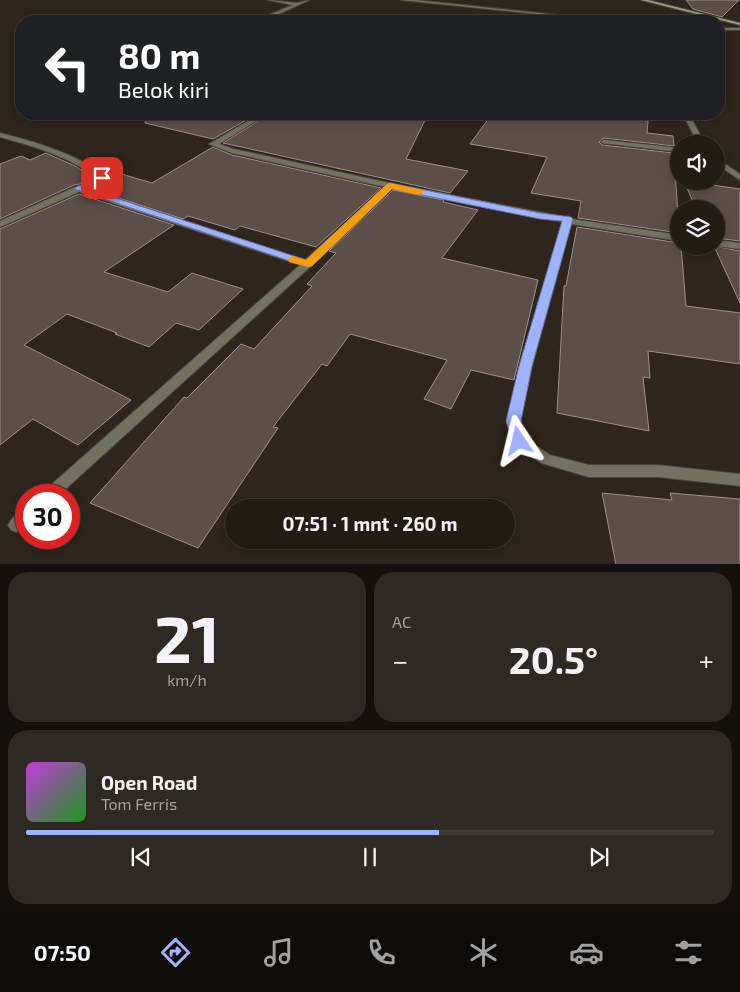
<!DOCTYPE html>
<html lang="id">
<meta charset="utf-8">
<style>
:root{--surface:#221c15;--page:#2e2922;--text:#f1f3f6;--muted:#a2a1a0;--line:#3f3a34;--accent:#9fb3fd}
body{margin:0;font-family:"Exo 2",sans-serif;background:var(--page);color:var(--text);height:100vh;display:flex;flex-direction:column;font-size:19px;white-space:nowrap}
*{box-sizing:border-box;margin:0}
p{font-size:16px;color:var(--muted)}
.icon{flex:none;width:28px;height:28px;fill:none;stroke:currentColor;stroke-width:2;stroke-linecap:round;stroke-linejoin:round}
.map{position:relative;height:564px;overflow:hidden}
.side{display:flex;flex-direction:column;gap:8px;padding:8px;background:#130f0c;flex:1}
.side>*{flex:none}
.top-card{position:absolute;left:15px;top:15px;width:710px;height:105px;border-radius:20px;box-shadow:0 2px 8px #0003,0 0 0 1px var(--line);background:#202124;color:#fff;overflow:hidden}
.fabs{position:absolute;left:670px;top:135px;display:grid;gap:10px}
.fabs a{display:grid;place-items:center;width:55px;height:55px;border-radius:50%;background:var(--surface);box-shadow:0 2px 8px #0003,0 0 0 1px var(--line);font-size:25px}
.speed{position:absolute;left:15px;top:484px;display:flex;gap:10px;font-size:25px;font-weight:700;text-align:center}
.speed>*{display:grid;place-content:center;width:65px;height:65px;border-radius:50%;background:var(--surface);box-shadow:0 2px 8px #0003,0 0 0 1px var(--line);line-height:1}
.speed .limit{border:8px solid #d22;background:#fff;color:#111}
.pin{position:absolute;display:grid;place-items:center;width:42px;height:42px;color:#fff;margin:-21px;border-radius:10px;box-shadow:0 2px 8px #0006}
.me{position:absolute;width:55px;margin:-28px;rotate:350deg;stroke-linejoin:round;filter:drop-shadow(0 0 4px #0008)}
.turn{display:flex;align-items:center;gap:18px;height:105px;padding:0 20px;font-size:22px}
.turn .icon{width:65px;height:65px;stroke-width:2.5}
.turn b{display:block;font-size:35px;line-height:42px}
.big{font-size:38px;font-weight:700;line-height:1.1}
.side .tile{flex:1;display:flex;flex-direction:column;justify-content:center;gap:8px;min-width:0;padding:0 18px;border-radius:20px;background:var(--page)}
.side .dial{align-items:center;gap:0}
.dial b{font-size:65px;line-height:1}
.song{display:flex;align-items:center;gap:15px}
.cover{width:60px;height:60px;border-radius:8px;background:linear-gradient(135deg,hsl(290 70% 55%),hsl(120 70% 35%))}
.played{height:5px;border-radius:2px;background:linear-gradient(90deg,var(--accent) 60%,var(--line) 60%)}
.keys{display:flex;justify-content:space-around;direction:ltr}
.heat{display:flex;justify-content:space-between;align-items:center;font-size:28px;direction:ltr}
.side .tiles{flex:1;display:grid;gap:8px;grid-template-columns:1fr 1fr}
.tile:last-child{grid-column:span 2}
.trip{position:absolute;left:225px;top:499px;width:290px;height:50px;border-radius:25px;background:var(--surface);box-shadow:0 2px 8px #0003,0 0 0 1px var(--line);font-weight:700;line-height:50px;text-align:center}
.tab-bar{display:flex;height:80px;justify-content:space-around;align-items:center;background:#0e0b08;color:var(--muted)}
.tab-bar .icon{width:35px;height:35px}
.tab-bar .current{color:var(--accent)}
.tab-bar b{font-size:22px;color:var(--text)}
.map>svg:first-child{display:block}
</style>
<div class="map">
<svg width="740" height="565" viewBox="0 0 740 565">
<rect width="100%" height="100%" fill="#2e261c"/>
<!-- building -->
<g fill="#5c4e49" stroke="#9e8e89">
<path d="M686,0H739L722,17L693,9Z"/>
<path d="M146,114H257L213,139L145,123Z"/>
<path d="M269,114H428L406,159L468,171L450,193L223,143Z"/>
<path d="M492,114H635L631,118L648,121L647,133L673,136L674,146L604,138L599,142L602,145L674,153L679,233L578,218L581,201L531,193L547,157L470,144Z"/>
<path d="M213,147L232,155L381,188L316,247L240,226L235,230L188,216L183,219L94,190L102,187L108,178L94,166L152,183Z"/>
<path d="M46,153L75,166L95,179L91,182L74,185L0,219V164L21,156L30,160Z"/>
<path d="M684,181L740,189V241L716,238V209H696Z"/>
<path d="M393,190L444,200L443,202L478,210L442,258L538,280L514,380L471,370L451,409L424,399L447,360L350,334L327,366L322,364L273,427L278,428L198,548L90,503L184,397L187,398L241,344L254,349L312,286L307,284L336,253L329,251Z"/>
<path d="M79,194L174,225L104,272L168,292L192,273L243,289L199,330L176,323L149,347L115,334L117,333L67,314L24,345L131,400L78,445L33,419L0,445V229Z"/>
<path d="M577,227L679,243V246H681L686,306L740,313V364L648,351L650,378L643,377L649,431L557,413L564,286H566Z"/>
<path d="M714,246L740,251V303Z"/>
<path d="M602,493L672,500L670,493L740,499V565H616Z"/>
</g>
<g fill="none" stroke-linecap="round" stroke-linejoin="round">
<!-- street casing -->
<g stroke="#4b433a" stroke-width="2">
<g id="street">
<path d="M268,0L297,3L309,0L264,21H260L259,19L293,5Z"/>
<path d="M401,0H415L617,21H604Z"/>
<rect x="719" y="28" width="21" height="2"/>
<path d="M260,114H267L219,144L234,149L399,185L565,217L568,216L572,219L679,235V241L571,224L532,366L520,421L525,438L550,455L589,465H658L740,474V486L658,477H589L541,463L514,445L508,421L520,366L563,222L392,188L311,266L59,495H42L44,491L300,265L79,192L0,227V221L75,187L92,184L98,179C71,157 33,146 0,137V133C29,140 85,156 106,178L100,186L88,190L305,260L385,187L232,153L209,144Z"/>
<path d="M683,114H689L705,144H698Z"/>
<path d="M604,140L679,148V152L602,143L601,142Z"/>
<path d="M716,158L740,174V180L716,164Z"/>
<path d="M716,240L740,243V249L716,246Z"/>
<path d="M26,508V525L21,530L16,532L11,530L8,525C12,518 18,511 26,508Z"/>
</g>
</g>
<!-- secondary casing -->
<g stroke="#4b433a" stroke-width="2">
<path id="secondary" d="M641,0H648L740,23V25Z"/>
</g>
<!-- street -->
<use href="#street" fill="#73715f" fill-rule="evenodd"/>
<!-- secondary -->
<use href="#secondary" fill="#9e9b7e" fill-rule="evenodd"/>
</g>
<!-- route -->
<path fill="#9fb3fd" stroke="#6774a4" d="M102,176L107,178L104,185L91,190L306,260L387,184L390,183L540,213L571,217L573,219L532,366L521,421L526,441L524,445L519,447L513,445L506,421L519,366L562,221L540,219L392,189L312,266L308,267L74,189L78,186L92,184Z"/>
<!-- slow -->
<path fill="#f59e0b" d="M390,183L423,190L424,192L419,195L392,189L312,266L308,267L289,262L288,259L293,256L306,260L387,184Z"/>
</svg>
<div class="fabs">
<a><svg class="icon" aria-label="sound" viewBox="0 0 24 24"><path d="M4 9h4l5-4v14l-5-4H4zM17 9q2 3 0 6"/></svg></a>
<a><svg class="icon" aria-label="layers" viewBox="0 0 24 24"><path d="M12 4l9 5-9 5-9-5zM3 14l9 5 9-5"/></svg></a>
</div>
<div class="speed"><div class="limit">30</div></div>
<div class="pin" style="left:102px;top:178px;background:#d93025"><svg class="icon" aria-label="arrive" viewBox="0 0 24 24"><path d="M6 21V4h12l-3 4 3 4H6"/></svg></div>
<svg class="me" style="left:519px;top:441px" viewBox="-20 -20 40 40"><path d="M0-17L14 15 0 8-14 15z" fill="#9fb3fd" stroke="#fff" stroke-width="4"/></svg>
<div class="trip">07:51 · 1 mnt · 260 m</div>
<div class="top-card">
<div class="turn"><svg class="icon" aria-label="left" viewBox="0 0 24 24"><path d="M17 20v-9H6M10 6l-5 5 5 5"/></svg><div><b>80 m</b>Belok kiri</div></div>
</div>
</div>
<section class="side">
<div class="tiles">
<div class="tile dial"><b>21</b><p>km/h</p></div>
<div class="tile"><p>AC</p>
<div class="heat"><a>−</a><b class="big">20.5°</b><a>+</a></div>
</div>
<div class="tile">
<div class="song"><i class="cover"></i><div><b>Open Road</b><p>Tom Ferris</p></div></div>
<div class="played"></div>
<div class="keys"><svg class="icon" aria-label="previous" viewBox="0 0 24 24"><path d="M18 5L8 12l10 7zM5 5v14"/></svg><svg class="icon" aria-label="pause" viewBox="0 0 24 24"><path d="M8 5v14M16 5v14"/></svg><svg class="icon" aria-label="next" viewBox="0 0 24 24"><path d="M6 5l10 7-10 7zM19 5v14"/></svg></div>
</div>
</div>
</section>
<nav class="tab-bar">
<b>07:50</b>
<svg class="icon current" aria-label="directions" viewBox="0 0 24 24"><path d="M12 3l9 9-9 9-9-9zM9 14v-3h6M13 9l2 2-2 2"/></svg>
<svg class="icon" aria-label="music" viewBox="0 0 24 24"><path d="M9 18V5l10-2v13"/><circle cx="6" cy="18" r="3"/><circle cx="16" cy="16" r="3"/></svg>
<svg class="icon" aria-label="phone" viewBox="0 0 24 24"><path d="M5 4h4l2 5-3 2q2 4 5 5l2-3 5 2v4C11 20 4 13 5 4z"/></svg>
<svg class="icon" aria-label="climate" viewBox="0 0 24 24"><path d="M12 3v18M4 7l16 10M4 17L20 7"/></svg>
<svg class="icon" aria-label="car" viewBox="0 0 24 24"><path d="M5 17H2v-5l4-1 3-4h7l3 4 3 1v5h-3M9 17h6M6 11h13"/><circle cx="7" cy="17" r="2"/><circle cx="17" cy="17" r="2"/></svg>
<svg class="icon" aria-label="filters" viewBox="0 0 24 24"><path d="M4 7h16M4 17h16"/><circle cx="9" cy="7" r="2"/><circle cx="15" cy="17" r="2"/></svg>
</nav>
